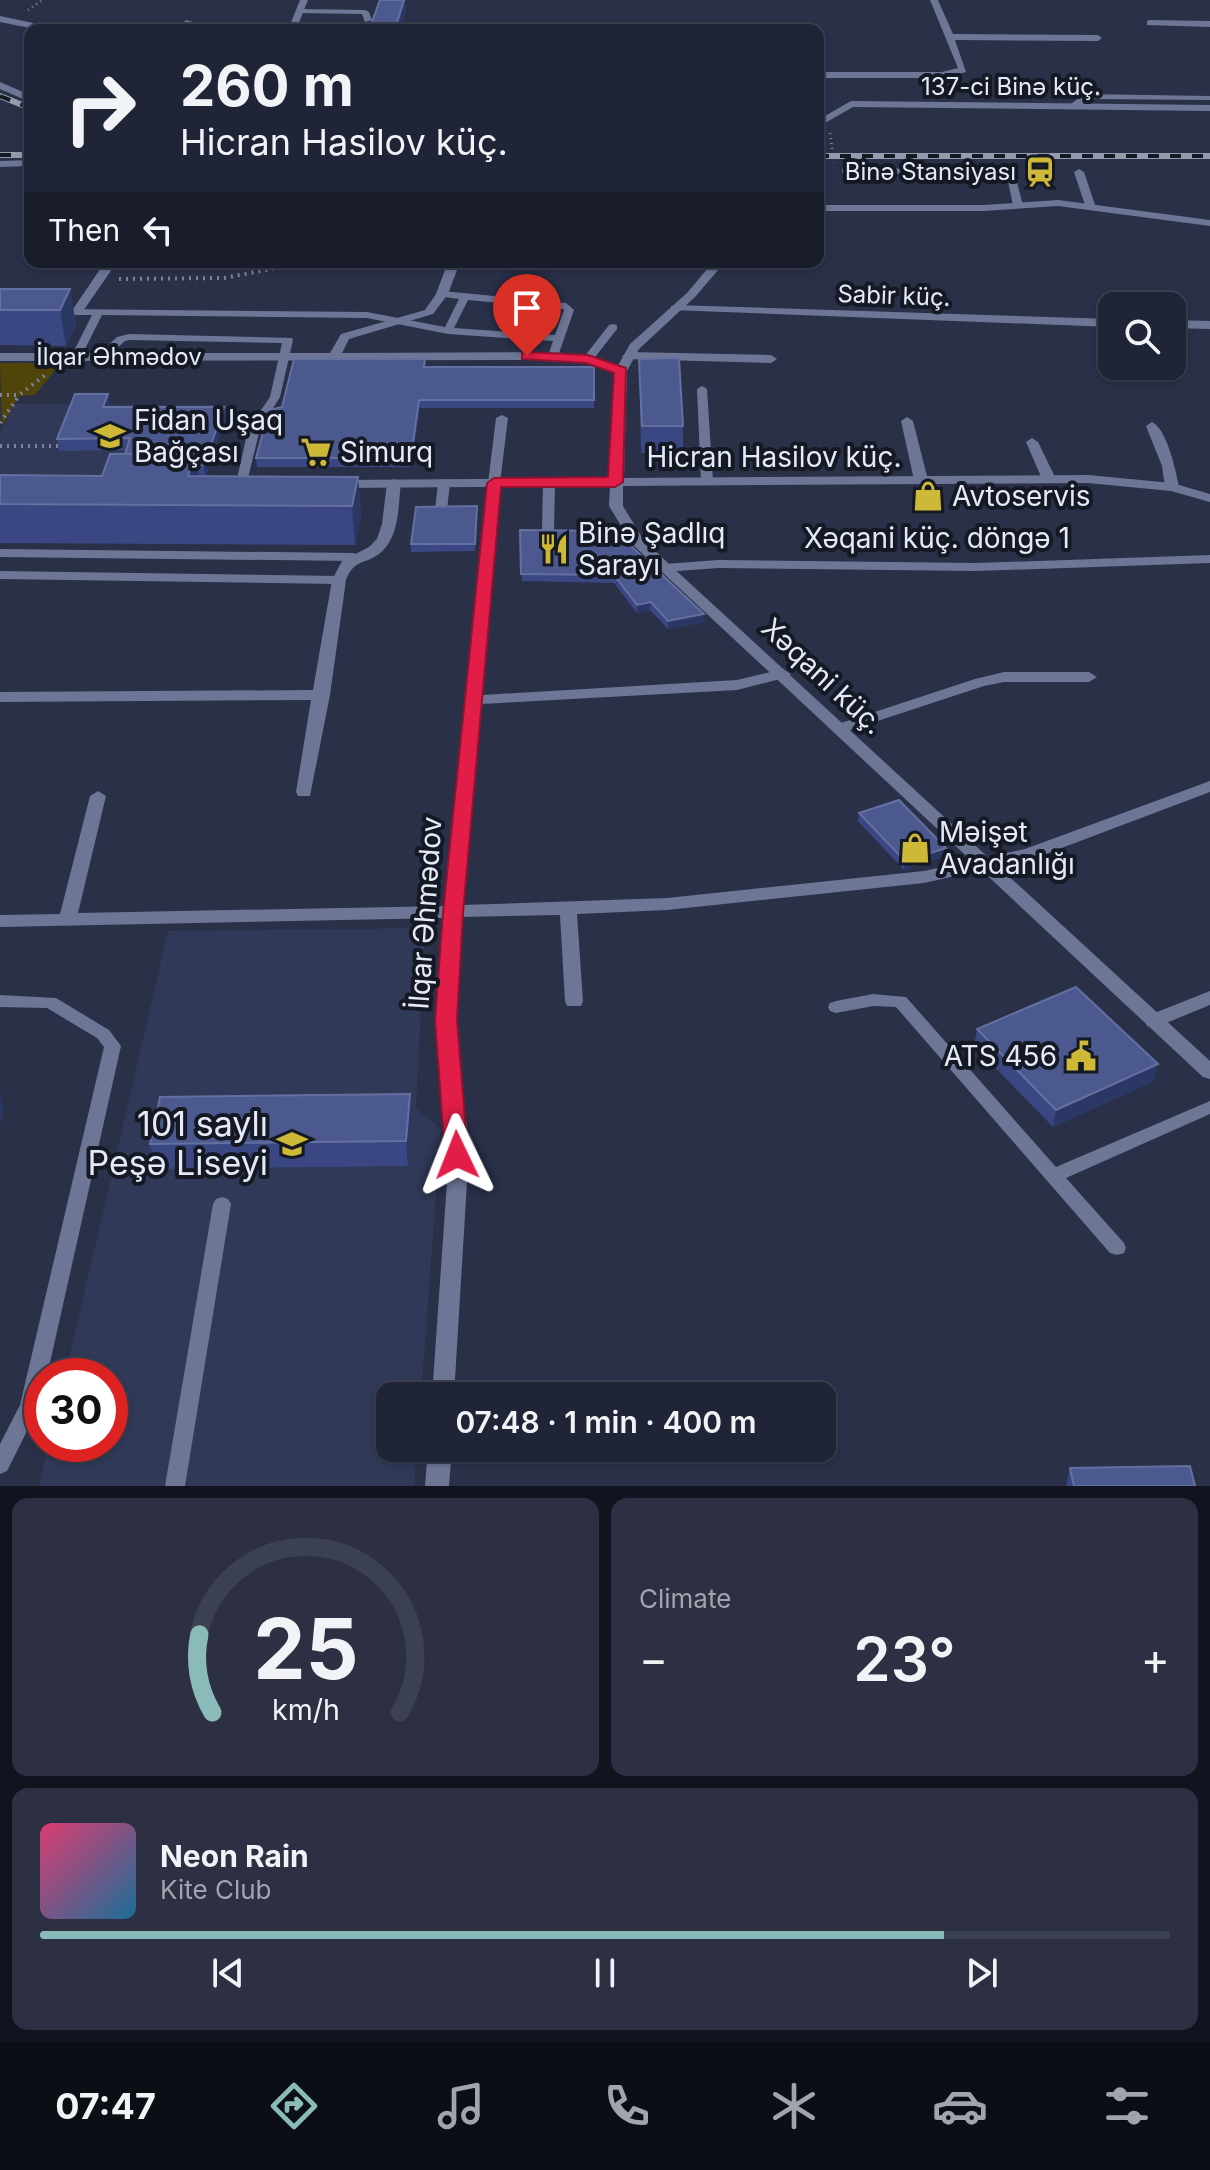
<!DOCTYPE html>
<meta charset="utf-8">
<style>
:root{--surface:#1f2436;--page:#2c3042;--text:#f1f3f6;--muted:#a1a4ad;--line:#3c4151;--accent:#8bbbb9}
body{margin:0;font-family:Inter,sans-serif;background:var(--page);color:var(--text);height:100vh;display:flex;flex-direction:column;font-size:30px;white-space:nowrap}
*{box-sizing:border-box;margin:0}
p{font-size:26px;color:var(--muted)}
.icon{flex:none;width:44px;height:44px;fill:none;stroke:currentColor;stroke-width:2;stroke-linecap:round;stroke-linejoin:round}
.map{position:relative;height:1486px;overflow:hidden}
.details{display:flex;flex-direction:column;gap:12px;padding:12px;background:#11141e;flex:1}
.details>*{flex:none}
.hud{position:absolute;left:24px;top:24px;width:800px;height:244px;border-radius:16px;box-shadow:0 2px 6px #0004,0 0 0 2px var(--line);background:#1f2436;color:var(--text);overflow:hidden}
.buttons{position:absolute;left:1098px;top:292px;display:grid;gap:16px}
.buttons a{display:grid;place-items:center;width:88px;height:88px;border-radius:16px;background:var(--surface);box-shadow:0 2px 6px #0004,0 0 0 2px var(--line);font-size:40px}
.speed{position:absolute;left:24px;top:1358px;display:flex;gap:16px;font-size:40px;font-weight:700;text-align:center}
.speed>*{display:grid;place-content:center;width:104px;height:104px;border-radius:50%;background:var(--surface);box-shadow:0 2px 6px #0004,0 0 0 2px var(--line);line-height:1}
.speed .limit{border:12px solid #d22;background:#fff;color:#111}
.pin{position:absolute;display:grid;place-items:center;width:68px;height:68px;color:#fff;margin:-82px -34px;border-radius:50% 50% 50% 0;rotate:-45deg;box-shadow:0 0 8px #0007}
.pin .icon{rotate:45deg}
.me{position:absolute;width:88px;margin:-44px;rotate:358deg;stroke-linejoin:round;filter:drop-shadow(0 0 6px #0008)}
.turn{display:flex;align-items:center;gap:28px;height:168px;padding:0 24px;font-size:36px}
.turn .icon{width:104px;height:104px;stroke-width:2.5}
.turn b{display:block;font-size:56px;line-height:68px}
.then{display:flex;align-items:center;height:76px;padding:0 24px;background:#0003;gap:16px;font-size:30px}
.big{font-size:60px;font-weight:600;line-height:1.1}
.details .card{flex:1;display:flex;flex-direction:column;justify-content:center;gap:12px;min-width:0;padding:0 28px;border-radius:16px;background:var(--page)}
.details .dial{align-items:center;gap:0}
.dial svg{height:208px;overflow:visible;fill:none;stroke:var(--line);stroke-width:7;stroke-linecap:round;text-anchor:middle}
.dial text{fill:var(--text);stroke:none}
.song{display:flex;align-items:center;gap:24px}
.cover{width:96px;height:96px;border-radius:12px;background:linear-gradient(135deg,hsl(340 70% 55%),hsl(200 70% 35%))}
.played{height:8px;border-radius:4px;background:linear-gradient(90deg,var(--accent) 80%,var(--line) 80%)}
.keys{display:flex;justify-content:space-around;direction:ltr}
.heat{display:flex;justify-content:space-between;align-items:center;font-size:44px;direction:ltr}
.details .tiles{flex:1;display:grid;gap:12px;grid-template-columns:1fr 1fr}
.card:last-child{grid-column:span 2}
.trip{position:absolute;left:376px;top:1382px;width:460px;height:80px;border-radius:16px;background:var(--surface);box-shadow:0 2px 6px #0004,0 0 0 2px var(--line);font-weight:600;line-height:80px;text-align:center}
.dock{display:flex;height:128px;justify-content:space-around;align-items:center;background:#0c0e16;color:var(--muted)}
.dock .icon{width:56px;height:56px}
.dock .active{color:var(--accent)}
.dock b{font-size:36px;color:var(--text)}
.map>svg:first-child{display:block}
</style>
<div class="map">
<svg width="1210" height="1486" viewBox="0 0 1210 1486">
<rect width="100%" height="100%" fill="#293048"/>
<!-- built -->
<g fill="#303957">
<path d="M15,404L229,405L213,458H123L117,476L0,475V432Z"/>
<path d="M425,928L416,1108L441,1129L421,1396H390V1448H417L414,1486H39L49,1444H110V1376H65L168,931Z"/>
</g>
<!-- green -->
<path fill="#4f450b" d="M0,363H61L35,395L19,396L2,426Z"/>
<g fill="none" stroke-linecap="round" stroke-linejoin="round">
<!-- path-far1 -->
<g stroke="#7d8397" stroke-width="3" stroke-dasharray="1 4" stroke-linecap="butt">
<path d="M28,10L42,0"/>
<path d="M830,133L834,163"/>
</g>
<!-- path -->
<g stroke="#7d8397" stroke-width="4" stroke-dasharray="2 5" stroke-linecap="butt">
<path d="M119,279L224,278L307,262"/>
<path d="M0,395H19L45,375"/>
<path d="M0,423L19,396"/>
<path d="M0,446H61"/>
</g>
<!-- service -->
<g fill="#6d7695" fill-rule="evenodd">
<path d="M300,9L365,10L369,12L372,20L365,22L362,14L297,13L296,11Z"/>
<path d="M293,26L315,30H290V26Z"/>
<path d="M1084,94L1210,96V100L1089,99L1077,108H1071V104Z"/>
<path d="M845,168L1006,170L1015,175L1023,205L1018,208L1013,205L1007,177L1005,176L842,173V169Z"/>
<path d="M442,291L566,303L574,310L558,356L553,359L548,356L553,341L448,334L367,318L102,315L81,357L76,360L71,357L92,315H64L59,312L64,309L367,312L445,327L459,299L438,296L437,294ZM468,300L563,309L564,310L555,335L454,328Z"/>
<path d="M613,324L617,325V329L592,361H584V357L609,325Z"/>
<path d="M129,334L292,338L293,340L280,397L260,429L246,486L242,488L236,484L248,429L270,397L282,343L129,340L125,341L105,359H97V355L117,337Z"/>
<path d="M702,386L707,389L713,481L707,485L701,481L697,389Z"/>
<path d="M502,415L508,418L500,483L494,487L488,483L496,418Z"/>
<path d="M549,478L555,482L554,531L548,535L542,531L543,482Z"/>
<path d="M444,479L450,483L447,510L441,514L435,510L438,483Z"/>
<path d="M0,549L354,553L360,557L354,561L0,557Z"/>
<path d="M0,571L339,576L345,580L339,584L0,579Z"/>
<path d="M873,994L906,997L1056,1167L1210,1101V1114L1066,1178L1124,1243L1126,1248L1124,1253L1117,1255L1110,1253L896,1007L873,1006L836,1013L830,1011L828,1007L830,1003L836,1001Z"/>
<path d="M0,995L56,998L109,1030L121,1046L47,1376H42L40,1405L7,1471L0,1474V1444L20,1405L104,1047L97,1038L47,1008L0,1007Z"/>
<path d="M222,1197L228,1199L231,1204L185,1486H165L213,1204L216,1199Z"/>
</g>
<!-- minor -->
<g fill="#6d7695" fill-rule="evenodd">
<path d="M300,0H308L296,30H288Z"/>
<path d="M930,0H938L953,34L1098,35L1102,38L1098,41L955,40L966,72L942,78H818V72H942L958,68Z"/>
<path d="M0,16L52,27L56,30H40L0,22Z"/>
<path d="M186,20L193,22L186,30H177Z"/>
<path d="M1150,20L1210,21V27L1147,25V21Z"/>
<path d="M0,82L30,95V102L0,89Z"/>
<path d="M851,101L1210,105V111L853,107L818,127V120Z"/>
<path d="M1079,169L1084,172L1096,208L1095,210L1086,208L1074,172Z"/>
<path d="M105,262H117L81,314H73L71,312Z"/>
<path d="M448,262H460L448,294L433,314L349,339L342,353L553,352L592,356L627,371L621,375L586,362L553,360L0,361V353H330L341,334L425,310L436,294Z"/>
<path d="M675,305L1112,319V327L671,310V306Z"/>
<path d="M1172,320L1210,321V329L1172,328Z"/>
<path d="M628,352L771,355L777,359L771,363L624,359L622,356Z"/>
<path d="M907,417L913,421L928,480L921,484L914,480L901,421Z"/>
<path d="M1152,422C1167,429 1176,471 1179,487L1177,490L1172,491L1165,487L1162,466L1146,426Z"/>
<path d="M1032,438L1038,442L1056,479L1054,482H1044L1042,479L1026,442Z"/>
<path d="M394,479L401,483C398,506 400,538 379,554C364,565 354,559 346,580L330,695L310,796H298L296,792L311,700L0,702V692L313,690L332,580L342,561L369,547L377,539L382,524L387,483Z"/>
<path d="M494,479L501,483L482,695L737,680L783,669L791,674L788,677L737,690L481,704L463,905L667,898L924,871L1025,849L1210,781V792L1035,858L924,883L667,910L577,914L583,1001L581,1006H567L565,1001L560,915L462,917L455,1020L467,1129V1182L454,1396H432L447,1182V1129L437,1020L444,918L0,927V915L60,914L90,796L98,791L106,796L78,913L445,906L487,483Z"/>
<path d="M1210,555V563L976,571L718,568L665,572L658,568L665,564L718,560L976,563Z"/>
<path d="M1004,672H1089L1097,677L1089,682H1004L984,686L847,731H835L833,728L835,725L975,679Z"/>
<path d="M1210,991V1005L1154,1028L1147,1026L1145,1021L1147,1016Z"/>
<path d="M428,1448H452L449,1486H425Z"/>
</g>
<!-- tertiary -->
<g fill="#6d7695" fill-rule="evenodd">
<path d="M30,160V166L0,167V161Z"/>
<path d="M1058,200L1210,220V226L1058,206L984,211H818V205H984Z"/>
<path d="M713,262H725L695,297L639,349L627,371L624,478L1088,475L1172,483L1210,494V502L1171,491L1088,483L623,486V506L643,539L670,565L1210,1061V1079L1203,1077L632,544L609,506L610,486L338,488L331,484L338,480L610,478L615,371L630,344L687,293Z"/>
</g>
<!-- rail casing -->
<g stroke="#959bae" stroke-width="6">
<g id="rail">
<path d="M0,96L30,108"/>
<path d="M0,155H30"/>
<path d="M818,156H1210"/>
</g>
</g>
<!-- rail -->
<use href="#rail" stroke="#151923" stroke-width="4" stroke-dasharray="11" stroke-linecap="butt"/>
</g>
<!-- wall -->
<g fill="#3a4782">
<path d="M0,289H70L76,325L66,346L0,345Z"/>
<path d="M425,359V367H594V408H420L411,467H257L256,458L282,407Z"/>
<path d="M639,359L683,426V453H641Z"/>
<path d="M110,407H224L225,419L206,476L358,477L361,516L355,545L0,543V475L102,476L125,454L126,450L59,451L57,439Z"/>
<path d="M477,506L475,551L411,552V544Z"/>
<path d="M520,530L615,531L704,622L668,629L650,610L637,613L614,583L522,581Z"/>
<path d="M859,813L945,856L904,870L858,821Z"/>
<path d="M977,1029L1154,1081L1053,1127L974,1046Z"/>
<path d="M410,1094L412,1118L408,1166L155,1169L150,1144Z"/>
<path d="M1070,1468L1195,1486H1066Z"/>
</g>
<!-- shaded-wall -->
<g fill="#2b3765">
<path d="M404,0H406V12L401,30H393Z"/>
<path d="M70,289L76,325L66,346L60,310Z"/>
<path d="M108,394L110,406L105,419L103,407Z"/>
<path d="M419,400L420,408L411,467V458Z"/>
<path d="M224,407L225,419L205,478L204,465Z"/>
<path d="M196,453L201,492L188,476Z"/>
<path d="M358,477L361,516L355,545L352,506Z"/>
<path d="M651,602L650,610L637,613V605Z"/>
<path d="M704,614V622L668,629V621Z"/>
<path d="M946,848L945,856L904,870L905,861Z"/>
<path d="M1158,1064L1154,1081L1053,1127L1056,1110Z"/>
<path d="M0,1094L4,1110L0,1124Z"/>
<path d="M410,1094L412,1118L408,1166L406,1141Z"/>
</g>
<!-- building -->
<g fill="#4c598f" stroke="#6470a0" stroke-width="2">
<path d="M380,0H404L395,29L393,30H369Z"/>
<path d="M0,289H70L60,310H0Z"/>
<path d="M679,358L683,426H642L639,359Z"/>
<path d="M294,359H425L424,367H594V400H419L411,458H256L269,410L282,407Z"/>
<path d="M75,394H108L103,407H224L204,465H198L196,453L125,454L130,438L57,439Z"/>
<path d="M196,453L188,476L358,477L352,506L0,504V475L102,476L110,454Z"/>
<path d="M477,506L475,544H411L416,507Z"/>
<path d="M520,530L615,531L704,614L668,621L651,602L637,605L614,575L521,574Z"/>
<path d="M899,800L946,848L905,861L859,813Z"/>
<path d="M1076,987L1158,1064L1056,1110L977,1029Z"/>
<path d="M410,1094L406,1141L150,1144L160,1097Z"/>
<path d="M1190,1466L1195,1486H1074L1070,1468Z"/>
</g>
<!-- route -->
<path fill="#e11d48" stroke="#92132f" stroke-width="2" d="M527,352L588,355L626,368L623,482L615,487H501L463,913L457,1020L468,1155L465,1162H448L445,1155L435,1020L443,913L487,483L494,478L608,477L614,373L586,363L522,359V353Z"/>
<!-- icons -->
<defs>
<g id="station-bare" transform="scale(2.4)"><path d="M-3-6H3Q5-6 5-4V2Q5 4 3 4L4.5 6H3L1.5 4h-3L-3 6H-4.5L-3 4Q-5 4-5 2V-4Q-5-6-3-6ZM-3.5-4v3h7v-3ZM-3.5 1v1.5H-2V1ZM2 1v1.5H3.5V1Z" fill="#ceb837" stroke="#151923" stroke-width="2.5" paint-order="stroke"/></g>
<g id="school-bare" transform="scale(2.4)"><path d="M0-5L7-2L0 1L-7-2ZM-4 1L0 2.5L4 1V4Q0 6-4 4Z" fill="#ceb837" stroke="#151923" stroke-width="2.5" paint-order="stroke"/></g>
<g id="supermarket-bare" transform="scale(2.4)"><path d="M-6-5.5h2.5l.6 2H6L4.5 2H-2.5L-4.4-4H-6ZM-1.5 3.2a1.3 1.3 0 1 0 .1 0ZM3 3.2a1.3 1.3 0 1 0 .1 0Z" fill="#ceb837" stroke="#151923" stroke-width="2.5" paint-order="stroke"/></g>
<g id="shop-bare" transform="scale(2.4)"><path d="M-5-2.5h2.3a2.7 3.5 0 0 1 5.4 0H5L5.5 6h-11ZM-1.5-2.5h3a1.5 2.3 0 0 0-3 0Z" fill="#ceb837" stroke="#151923" stroke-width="2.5" paint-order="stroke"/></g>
<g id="restaurant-bare" transform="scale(2.4)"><path d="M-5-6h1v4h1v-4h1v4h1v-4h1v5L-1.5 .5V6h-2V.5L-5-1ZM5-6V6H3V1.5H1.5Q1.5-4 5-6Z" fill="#ceb837" stroke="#151923" stroke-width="2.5" paint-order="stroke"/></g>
<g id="civic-bare" transform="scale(2.4)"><path d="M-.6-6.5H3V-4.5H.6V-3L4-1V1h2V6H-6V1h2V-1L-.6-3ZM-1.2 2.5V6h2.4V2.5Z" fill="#ceb837" stroke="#151923" stroke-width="2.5" paint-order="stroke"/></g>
<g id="university-bare" transform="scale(2.4)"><path d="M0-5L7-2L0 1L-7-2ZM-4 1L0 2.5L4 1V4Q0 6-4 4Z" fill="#ceb837" stroke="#151923" stroke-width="2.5" paint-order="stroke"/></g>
</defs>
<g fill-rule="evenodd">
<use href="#station-bare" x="1040" y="172"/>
<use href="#school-bare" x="110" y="436"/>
<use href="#supermarket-bare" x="316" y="452"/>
<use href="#shop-bare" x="928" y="496"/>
<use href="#restaurant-bare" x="554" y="549"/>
<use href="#shop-bare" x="915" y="848"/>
<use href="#civic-bare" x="1081" y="1056"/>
<use href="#university-bare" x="292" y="1144"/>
</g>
<g text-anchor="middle" stroke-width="8" stroke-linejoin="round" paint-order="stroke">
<!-- far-street labels -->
<g font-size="24" fill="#e5eafa" stroke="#151923">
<text x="1011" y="95">137-ci Binə küç.</text>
<text transform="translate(894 296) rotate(2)" y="8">Sabir küç.</text>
<text x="119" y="365">İlqar Əhmədov</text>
</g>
<!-- far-poi labels -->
<g font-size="24" fill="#e5eafa" stroke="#151923" text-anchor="end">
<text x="1016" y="180">Binǝ Stansiyası</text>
</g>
<!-- poi labels -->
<g font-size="28" fill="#e5eafa" stroke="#151923" text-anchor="start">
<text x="134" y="430">Fidan Uşaq<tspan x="134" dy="32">Bağçası</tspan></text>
<text x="340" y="462">Simurq</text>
<text x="952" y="506">Avtoservis</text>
<text x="578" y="543">Binə Şadlıq<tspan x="578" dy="32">Sarayı</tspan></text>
<text x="939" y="842">Məişət<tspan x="939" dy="32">Avadanlığı</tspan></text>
<text x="1057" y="1066" text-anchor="end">ATS 456</text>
</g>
<!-- street labels -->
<g font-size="28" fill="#e5eafa" stroke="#151923">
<text x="774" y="467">Hicran Hasilov küç.</text>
<text x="937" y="548">Xəqani küç. döngə 1</text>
<text transform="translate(823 676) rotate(43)" y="10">Xəqani küç.</text>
<text transform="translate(425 913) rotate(-86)" y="10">İlqar Əhmədov</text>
</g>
<!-- near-poi labels -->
<g font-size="34" fill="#e5eafa" stroke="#151923" text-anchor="end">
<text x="268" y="1136">101 saylı<tspan x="268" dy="39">Peşə Liseyi</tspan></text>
</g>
</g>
</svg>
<div class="buttons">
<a><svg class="icon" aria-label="search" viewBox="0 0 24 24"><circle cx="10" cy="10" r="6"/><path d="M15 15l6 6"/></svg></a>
</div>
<div class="speed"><div class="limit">30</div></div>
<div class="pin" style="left:527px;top:356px;background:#d93025"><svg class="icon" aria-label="arrive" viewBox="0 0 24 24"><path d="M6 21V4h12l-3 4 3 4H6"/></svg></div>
<svg class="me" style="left:457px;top:1155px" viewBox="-20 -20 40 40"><path d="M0-17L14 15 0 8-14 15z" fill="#e11d48" stroke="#fff" stroke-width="4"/></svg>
<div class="trip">07:48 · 1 min · 400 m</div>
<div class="hud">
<div class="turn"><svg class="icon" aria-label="right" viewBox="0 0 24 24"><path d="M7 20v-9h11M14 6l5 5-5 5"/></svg><div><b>260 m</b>Hicran Hasilov küç.</div></div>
<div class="then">Then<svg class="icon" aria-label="left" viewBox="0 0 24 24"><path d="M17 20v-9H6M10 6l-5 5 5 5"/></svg></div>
</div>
</div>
<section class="details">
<div class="tiles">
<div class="card dial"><svg viewBox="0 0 100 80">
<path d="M14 69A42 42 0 1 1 86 69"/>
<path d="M14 69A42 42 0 0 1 9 39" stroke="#8bbbb9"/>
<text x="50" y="56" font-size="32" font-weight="700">25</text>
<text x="50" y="72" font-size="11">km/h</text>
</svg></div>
<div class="card"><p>Climate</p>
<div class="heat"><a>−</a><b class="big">23°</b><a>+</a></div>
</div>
<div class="card">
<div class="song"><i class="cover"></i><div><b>Neon Rain</b><p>Kite Club</p></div></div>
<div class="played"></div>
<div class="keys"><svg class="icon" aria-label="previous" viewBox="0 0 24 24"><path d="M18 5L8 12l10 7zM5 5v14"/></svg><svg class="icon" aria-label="pause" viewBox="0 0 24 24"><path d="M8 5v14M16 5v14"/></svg><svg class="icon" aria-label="next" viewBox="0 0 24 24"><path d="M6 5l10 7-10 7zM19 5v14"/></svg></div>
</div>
</div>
</section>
<nav class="dock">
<b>07:47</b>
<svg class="icon active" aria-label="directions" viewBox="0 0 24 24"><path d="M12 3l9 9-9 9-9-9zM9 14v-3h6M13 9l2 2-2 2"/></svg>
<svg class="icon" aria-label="music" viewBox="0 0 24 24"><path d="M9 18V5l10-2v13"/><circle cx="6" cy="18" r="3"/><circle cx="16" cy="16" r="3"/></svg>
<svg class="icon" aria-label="phone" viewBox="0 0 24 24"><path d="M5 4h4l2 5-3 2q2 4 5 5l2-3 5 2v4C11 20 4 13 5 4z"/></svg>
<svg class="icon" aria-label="climate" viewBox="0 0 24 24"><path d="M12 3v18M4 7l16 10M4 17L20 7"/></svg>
<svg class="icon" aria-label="car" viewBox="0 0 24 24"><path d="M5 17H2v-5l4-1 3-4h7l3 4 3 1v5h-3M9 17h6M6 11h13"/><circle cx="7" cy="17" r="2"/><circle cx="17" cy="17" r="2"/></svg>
<svg class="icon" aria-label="filters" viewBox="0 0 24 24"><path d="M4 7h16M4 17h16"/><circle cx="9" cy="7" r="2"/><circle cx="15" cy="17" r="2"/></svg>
</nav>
